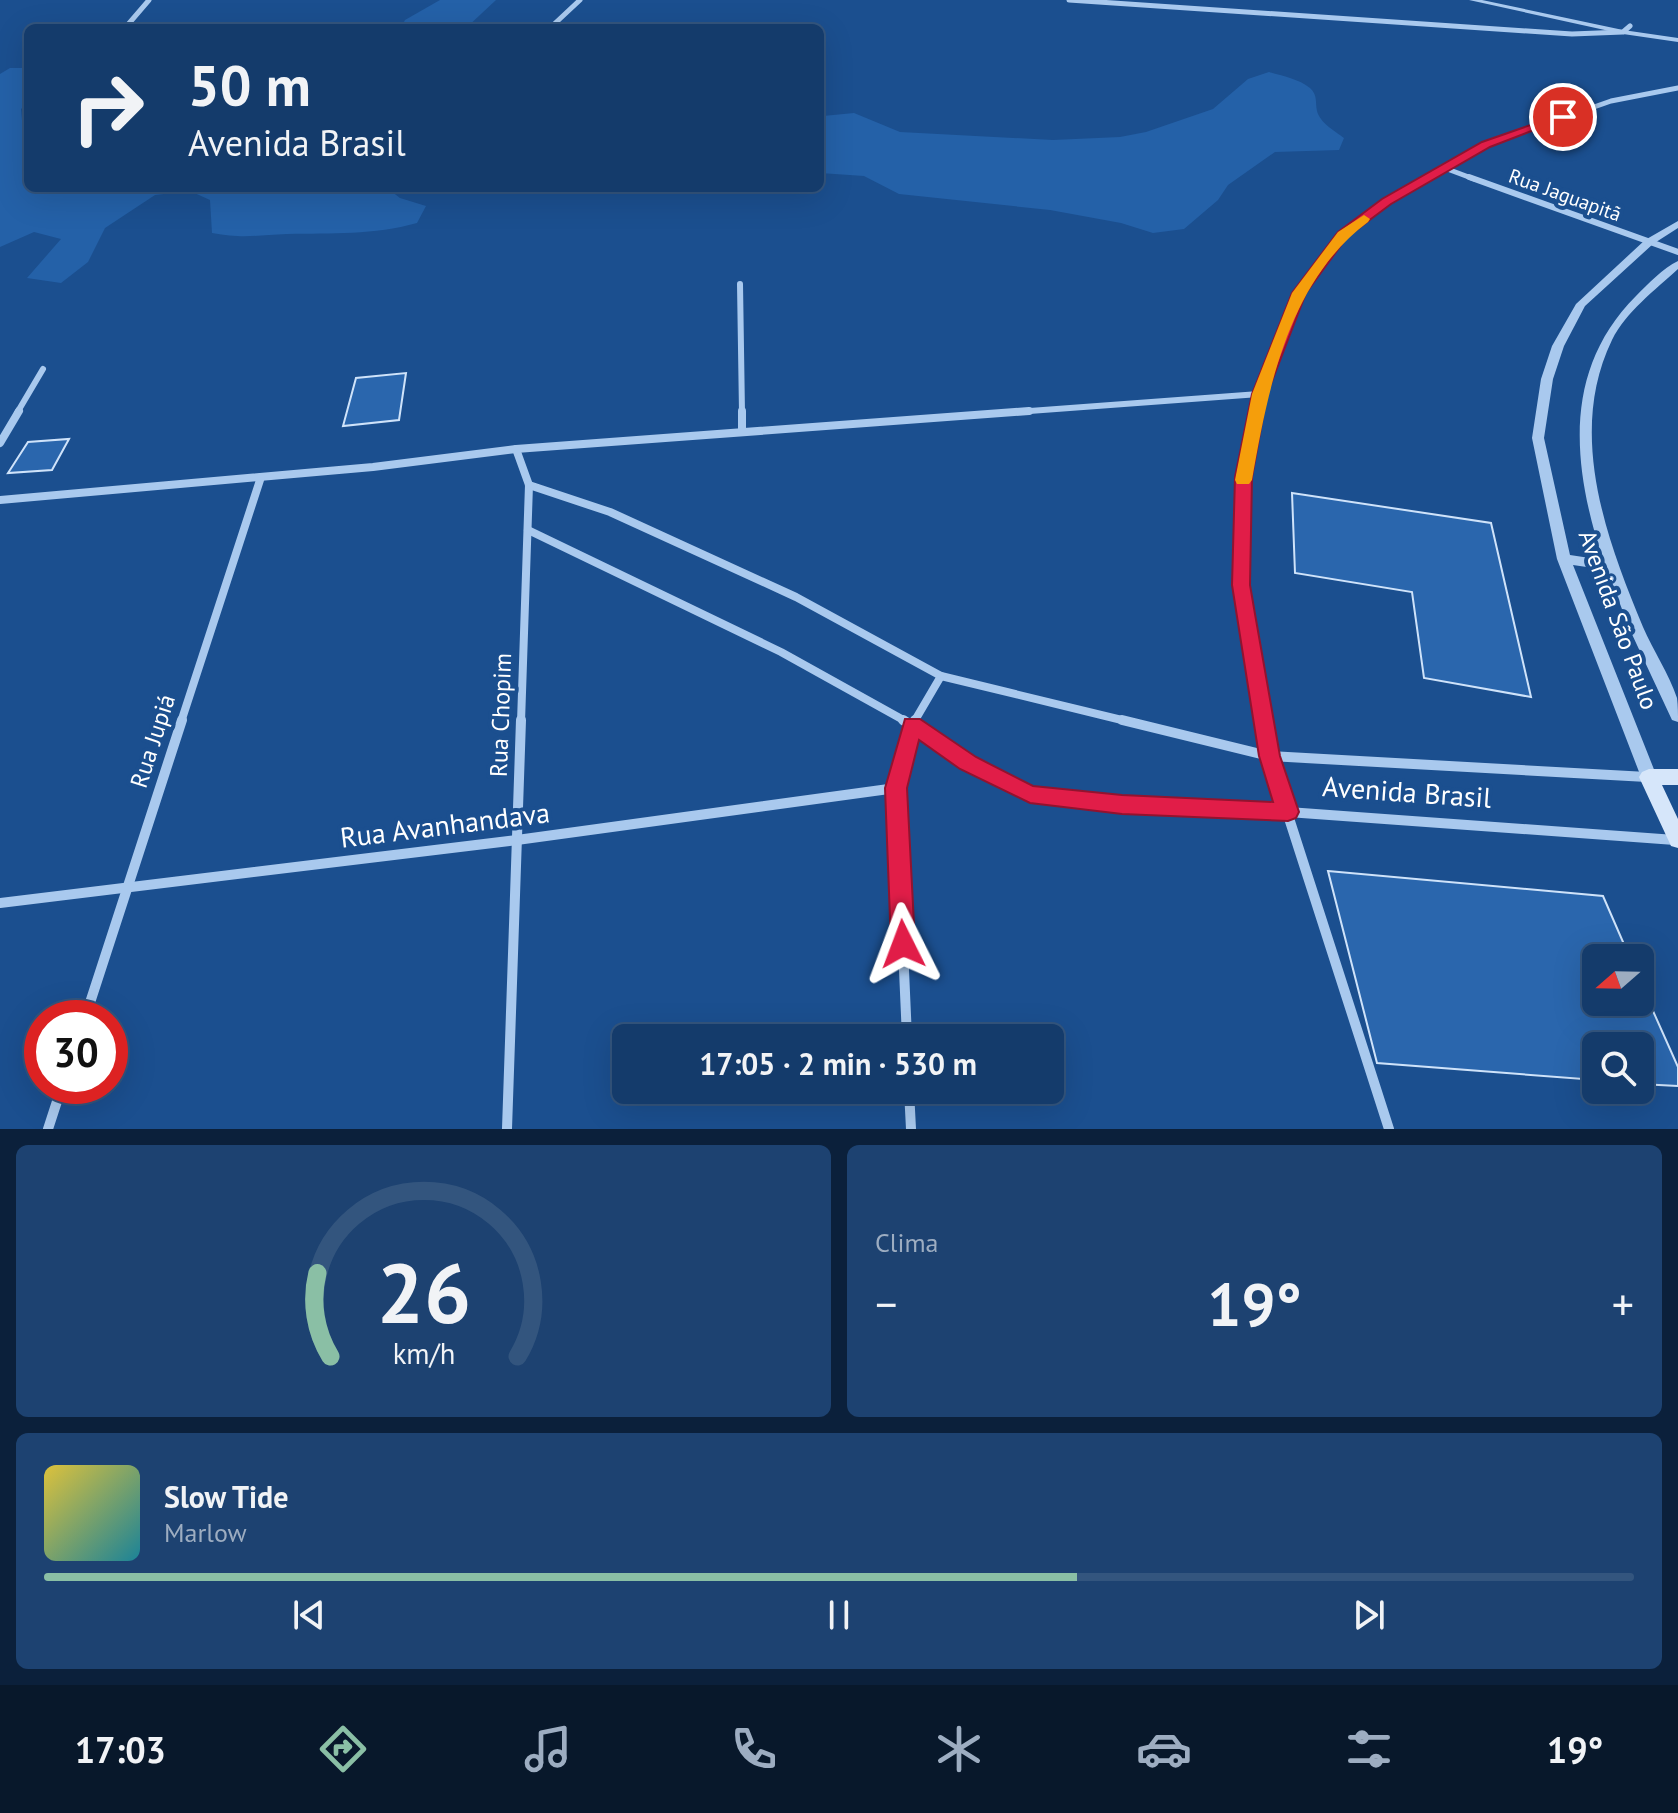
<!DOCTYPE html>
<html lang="pt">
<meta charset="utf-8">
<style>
:root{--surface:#143b6b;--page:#1d4271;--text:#f1f3f6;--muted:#9dadc1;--line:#33557e;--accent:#8abfa5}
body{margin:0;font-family:"PT Sans",sans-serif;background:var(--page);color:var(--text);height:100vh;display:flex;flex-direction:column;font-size:30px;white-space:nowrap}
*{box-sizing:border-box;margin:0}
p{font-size:26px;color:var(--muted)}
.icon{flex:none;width:44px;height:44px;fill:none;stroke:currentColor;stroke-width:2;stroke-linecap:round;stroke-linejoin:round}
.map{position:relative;height:1129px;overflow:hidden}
.side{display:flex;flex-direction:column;gap:16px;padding:16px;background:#0b203b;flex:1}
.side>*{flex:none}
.hud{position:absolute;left:24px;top:24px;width:800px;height:168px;border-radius:12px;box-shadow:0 8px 32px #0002,0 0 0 2px var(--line);background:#143b6b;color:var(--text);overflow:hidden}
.needle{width:52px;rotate:250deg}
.buttons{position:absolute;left:1582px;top:944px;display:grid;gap:16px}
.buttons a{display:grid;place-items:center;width:72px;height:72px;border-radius:12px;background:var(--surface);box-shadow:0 8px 32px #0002,0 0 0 2px var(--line);font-size:40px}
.speed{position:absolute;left:24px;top:1000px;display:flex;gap:16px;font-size:40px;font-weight:700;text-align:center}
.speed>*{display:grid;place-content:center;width:104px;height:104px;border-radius:50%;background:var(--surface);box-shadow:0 8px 32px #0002,0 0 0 2px var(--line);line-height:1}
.speed .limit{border:12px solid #d22;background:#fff;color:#111}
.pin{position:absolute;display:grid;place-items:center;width:68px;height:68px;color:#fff;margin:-34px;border:4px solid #fff;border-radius:50%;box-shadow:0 2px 8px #0007}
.me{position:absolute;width:88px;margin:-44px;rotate:357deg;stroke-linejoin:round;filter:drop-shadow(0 0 6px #0008)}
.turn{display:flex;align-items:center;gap:28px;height:168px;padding:0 32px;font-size:36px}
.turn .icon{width:104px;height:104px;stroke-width:2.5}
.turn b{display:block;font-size:56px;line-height:68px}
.big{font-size:60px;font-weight:600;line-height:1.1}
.side .card{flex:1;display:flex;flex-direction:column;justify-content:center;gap:12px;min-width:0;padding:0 28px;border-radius:12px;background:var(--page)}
.side .dial{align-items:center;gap:0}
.dial svg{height:208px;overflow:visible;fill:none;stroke:var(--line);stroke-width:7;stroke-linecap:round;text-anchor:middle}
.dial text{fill:var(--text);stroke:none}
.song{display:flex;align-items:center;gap:24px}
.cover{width:96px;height:96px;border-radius:12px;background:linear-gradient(135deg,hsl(50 70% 55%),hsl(190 70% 35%))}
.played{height:8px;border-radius:4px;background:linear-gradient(90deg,var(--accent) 65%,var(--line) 65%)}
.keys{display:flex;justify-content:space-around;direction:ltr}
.heat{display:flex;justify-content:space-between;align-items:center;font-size:44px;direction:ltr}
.side .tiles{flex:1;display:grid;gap:16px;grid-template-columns:1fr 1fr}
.card:last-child{grid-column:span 2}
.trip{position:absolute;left:612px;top:1024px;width:452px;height:80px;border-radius:12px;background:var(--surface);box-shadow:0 8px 32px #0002,0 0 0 2px var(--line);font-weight:600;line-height:80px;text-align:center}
.menu{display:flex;height:128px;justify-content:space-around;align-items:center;background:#08182b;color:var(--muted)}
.menu .icon{width:56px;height:56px}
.menu .on{color:var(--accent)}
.menu b{font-size:36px;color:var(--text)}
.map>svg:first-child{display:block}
</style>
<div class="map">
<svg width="1678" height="1129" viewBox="0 0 1678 1129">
<rect width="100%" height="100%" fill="#1b4f8f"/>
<!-- green -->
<g fill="#2461a8">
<path d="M440,0H496L466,28H401L405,20Z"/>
<path d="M10,68H28V102L21,109L22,120L28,124V188H387L400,198L426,206L417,223C374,235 331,233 287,234C257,235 244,239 212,233L210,200L190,191L155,195L105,228L88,262L61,283L27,278L61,239L34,232L0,247V74Z"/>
<path d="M1269,72C1282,76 1299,79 1310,88C1318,95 1315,103 1317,111C1320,123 1335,131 1344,138L1339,150L1275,152L1228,185L1218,200L1184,229L1153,233L1121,223L1050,210L899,194L864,176L820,173V117L823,116L854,113L900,132L1053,140L1120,137L1146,132L1213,109L1248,79Z"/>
</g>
<!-- building -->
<g fill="#2a66ad" stroke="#cfe3fa" stroke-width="2">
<path d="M406,373L399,420L343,426L356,378Z"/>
<path d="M69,439L52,470L8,473L28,442Z"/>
<path d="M1292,493L1491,523L1531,697L1424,678L1412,592L1295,573Z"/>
<path d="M1328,871L1603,896L1630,958H1596V1002H1649L1678,1067V1086L1640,1084V1046H1596V1080L1377,1063Z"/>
</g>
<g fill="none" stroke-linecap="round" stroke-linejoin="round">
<!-- minor-far3 -->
<g stroke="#a9c9ee" stroke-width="5">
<path d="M1069,0L1572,34L1623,32L1630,26"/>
<path d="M125,28L149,0"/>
<path d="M550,28L580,0"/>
<path d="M1442,167L1474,179"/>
<path d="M1428,179L1486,145L1611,101L1678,88"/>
</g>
<!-- minor-far2 -->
<g stroke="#a9c9ee" stroke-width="6">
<path d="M1469,177L1678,252"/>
<path d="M740,284L742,413"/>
<path d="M17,413L43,369"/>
<path d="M1002,413L1259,394"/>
<path d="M1255,413C1266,359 1303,272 1344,234C1370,211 1401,194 1431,177"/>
</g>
<!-- minor-far1 -->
<g stroke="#a9c9ee" stroke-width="8">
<path d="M742,411V432"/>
<path d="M1256,411L1243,477L1241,585L1263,722"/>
<path d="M0,443L19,411"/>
<path d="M516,449L529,485L521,722"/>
<path d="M529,485L610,512L796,597L941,676L1130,722"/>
<path d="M0,500L373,467L516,449L1029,411"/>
<path d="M528,530L781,652L907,722"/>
<path d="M181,722L261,477"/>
<path d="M914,722L941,676"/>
</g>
<!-- minor -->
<g stroke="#a9c9ee" stroke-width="10">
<path d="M903,720L968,763L1030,794L1122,804L1288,812L1675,840"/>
<path d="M1122,720L1269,756L1647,777"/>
<path d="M1263,720L1269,756L1389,1129"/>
<path d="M0,903L517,840L896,788"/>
<path d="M85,1018L182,720"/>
<path d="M907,1038L896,788L915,720"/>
<path d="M909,1090L911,1129"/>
<path d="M48,1129L62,1086"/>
<path d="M507,1129L521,720"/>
</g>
<!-- tertiary -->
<g fill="#a9c9ee" fill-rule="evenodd">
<path d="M1469,0H1482L1623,30L1678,38V42L1623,34Z"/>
<path d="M1678,221V228L1653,244L1585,306L1564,346L1553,379L1544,438L1570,555L1603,560C1573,468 1561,371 1636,296C1648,284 1663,268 1678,261V269C1655,290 1626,312 1612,340C1567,433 1606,538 1643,627C1653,650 1669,674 1677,698C1678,705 1678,715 1678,722L1672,720L1630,630L1607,570L1573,565L1657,777L1655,782L1649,784L1643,782L1641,777L1557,559L1532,438L1541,379L1552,346L1576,304L1645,240Z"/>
</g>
<!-- secondary -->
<path fill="#d6e6fa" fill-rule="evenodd" d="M1649,769H1678V785H1662L1678,819V848L1671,846L1639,777L1642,772Z"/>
</g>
<!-- route -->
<path fill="#e11d48" stroke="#92132f" stroke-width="2" d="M1559,115L1568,117L1490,147L1391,204L1347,237L1306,293L1267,394L1252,477L1250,585L1255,614L1280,756L1299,812L1296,818L1288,821L1122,814L1030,803L960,769L919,740L907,788L915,944L911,952L903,955L894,952L891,944L885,788L905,719H920L976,757L1033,786L1122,795L1273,802L1259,756L1232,585L1235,477L1252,394L1292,293L1338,232L1382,199L1482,142Z"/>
<!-- slow -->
<path fill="#f59e0b" d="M1364,215L1370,219L1368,222C1289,281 1268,388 1252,480L1249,484H1237L1235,480L1252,394L1292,293L1338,232Z"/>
<g text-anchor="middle" stroke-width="8" stroke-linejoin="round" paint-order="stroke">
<!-- far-street labels -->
<g font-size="20" fill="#fff" stroke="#1b4f8f">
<text transform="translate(1565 195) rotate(20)" y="7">Rua Jaguapitã</text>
</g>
<!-- street labels -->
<g font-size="24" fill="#fff" stroke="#1b4f8f">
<text transform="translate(1618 620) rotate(70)" y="8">Avenida São Paulo</text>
<text transform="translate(501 715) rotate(-88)" y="8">Rua Chopim</text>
<text transform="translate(153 741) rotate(-72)" y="8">Rua Jupiá</text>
</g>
<!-- near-street labels -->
<g font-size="28" fill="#fff" stroke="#1b4f8f">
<text transform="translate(1407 792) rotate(4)" y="10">Avenida Brasil</text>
<text transform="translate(445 825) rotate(-7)" y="10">Rua Avanhandava</text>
</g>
</g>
</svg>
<div class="buttons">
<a><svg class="needle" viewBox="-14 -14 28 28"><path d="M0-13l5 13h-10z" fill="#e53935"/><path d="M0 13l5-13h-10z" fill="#9dadc1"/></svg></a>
<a><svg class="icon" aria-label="search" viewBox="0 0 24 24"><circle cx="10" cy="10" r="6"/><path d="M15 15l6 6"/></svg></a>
</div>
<div class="speed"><div class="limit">30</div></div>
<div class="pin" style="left:1563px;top:117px;background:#d93025"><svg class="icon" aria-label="arrive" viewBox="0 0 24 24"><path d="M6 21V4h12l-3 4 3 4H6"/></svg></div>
<svg class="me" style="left:903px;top:944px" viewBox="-20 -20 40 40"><path d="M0-17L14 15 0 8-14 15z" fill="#e11d48" stroke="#fff" stroke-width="4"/></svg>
<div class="trip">17:05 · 2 min · 530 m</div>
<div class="hud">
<div class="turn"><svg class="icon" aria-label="right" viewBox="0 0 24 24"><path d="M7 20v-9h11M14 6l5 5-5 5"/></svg><div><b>50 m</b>Avenida Brasil</div></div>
</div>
</div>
<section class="side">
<div class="tiles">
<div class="card dial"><svg viewBox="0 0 100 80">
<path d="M14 69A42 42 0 1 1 86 69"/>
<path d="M14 69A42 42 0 0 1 9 37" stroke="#8abfa5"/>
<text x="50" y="56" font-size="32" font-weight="700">26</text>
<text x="50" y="72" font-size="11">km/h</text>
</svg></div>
<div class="card"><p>Clima</p>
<div class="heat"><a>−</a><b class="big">19°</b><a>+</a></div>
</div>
<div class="card">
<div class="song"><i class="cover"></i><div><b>Slow Tide</b><p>Marlow</p></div></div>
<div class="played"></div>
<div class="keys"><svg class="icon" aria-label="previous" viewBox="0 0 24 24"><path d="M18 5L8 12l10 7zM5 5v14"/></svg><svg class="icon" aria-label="pause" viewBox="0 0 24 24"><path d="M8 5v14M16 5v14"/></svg><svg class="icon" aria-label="next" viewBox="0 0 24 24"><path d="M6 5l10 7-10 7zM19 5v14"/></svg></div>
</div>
</div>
</section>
<nav class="menu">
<b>17:03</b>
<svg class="icon on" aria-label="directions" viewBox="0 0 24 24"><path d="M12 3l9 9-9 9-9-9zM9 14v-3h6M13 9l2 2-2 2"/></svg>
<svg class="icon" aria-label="music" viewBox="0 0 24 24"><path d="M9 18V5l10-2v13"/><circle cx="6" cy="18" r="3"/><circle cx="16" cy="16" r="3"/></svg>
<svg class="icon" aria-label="phone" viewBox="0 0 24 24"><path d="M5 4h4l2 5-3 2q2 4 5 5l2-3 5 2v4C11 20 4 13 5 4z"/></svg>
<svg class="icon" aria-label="climate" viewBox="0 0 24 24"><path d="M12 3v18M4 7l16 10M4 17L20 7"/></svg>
<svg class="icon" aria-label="car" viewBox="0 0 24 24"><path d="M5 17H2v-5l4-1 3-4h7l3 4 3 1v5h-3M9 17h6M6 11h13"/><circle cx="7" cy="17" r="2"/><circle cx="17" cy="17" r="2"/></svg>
<svg class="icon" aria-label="filters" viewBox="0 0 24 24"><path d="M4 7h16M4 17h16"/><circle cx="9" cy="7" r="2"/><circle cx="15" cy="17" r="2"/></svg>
<b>19°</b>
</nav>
